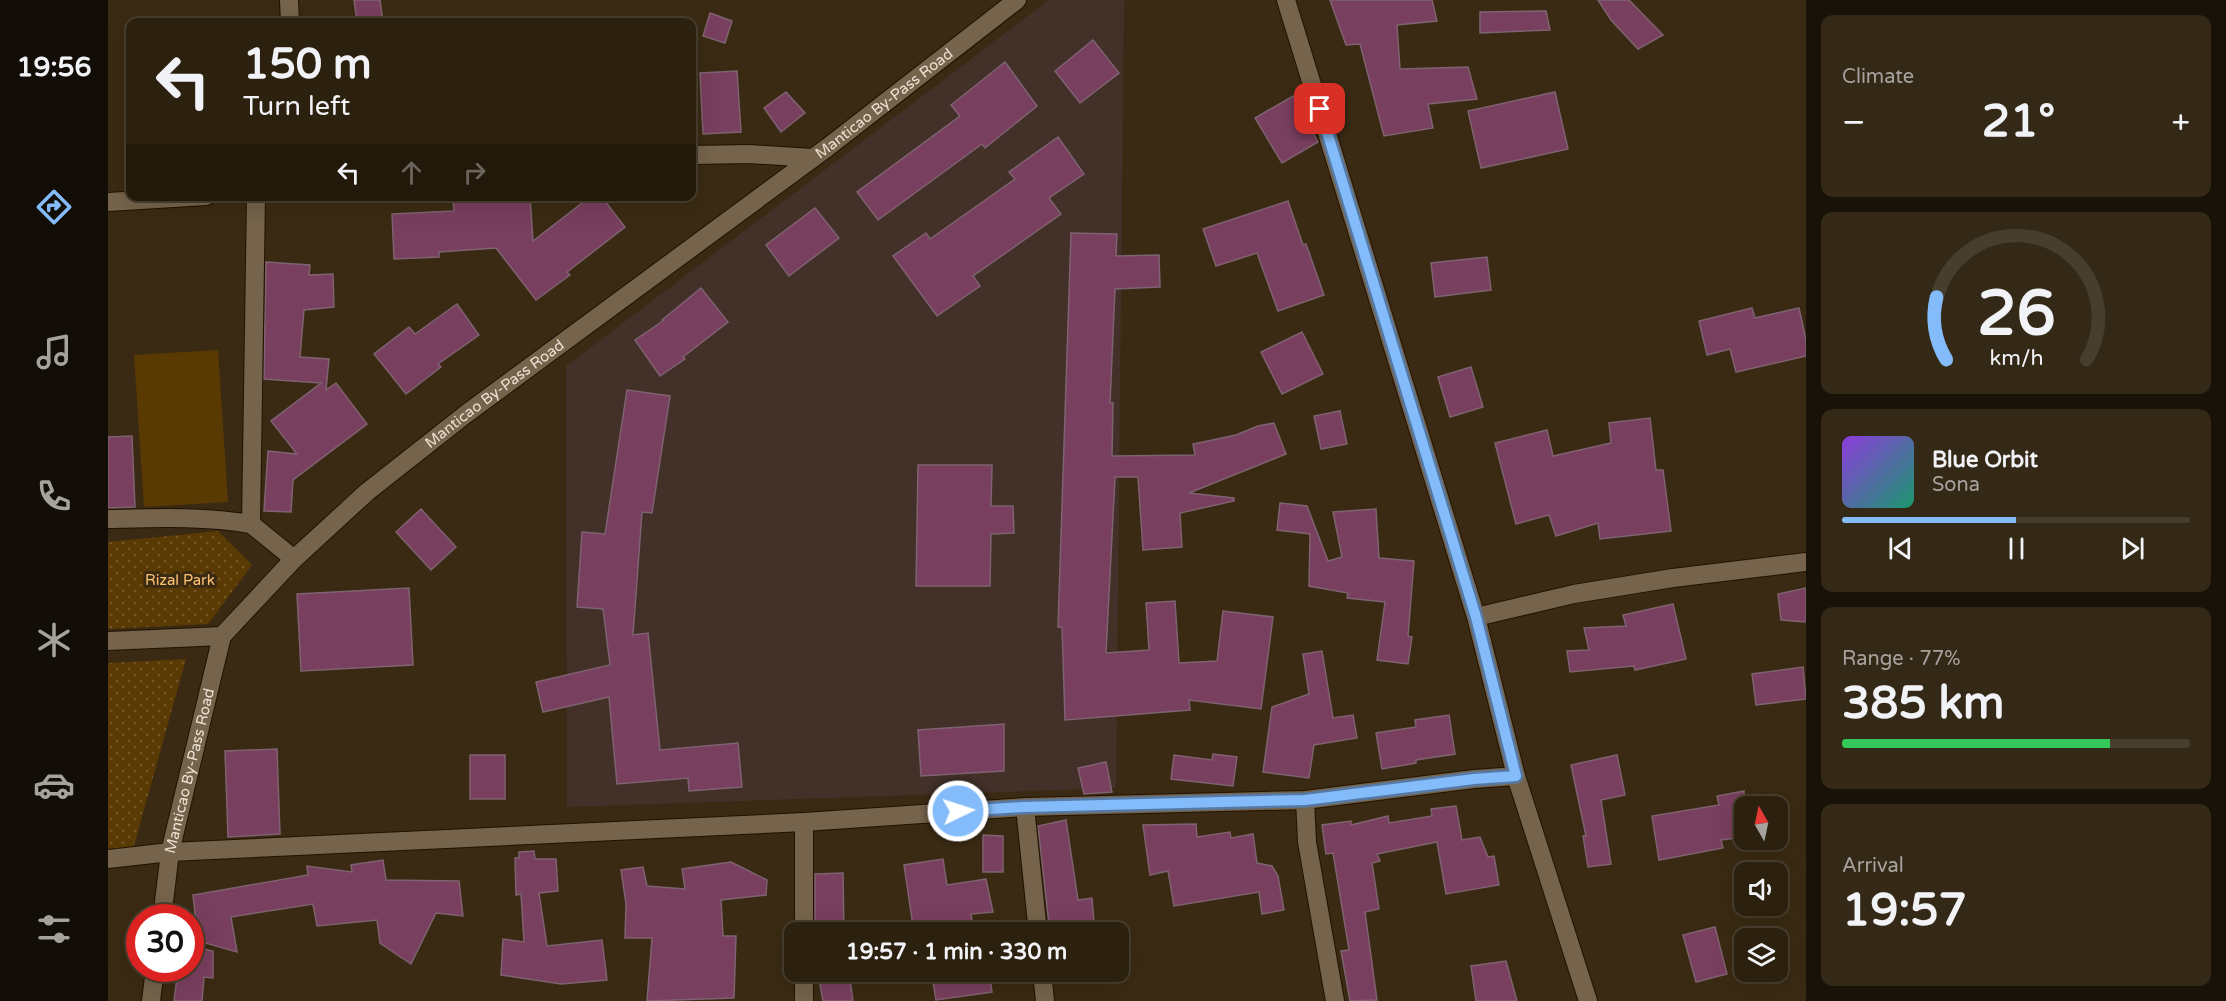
<!DOCTYPE html>
<meta charset="utf-8">
<style>
:root{--surface:#2c200e;--page:#342817;--text:#f1f3f6;--muted:#a6a39e;--line:#483e2e;--accent:#84bcfb}
body{margin:0;font-family:"Varela Round",sans-serif;background:var(--page);color:var(--text);height:100vh;display:flex;flex-direction:column;font-size:22px;white-space:nowrap}
*{box-sizing:border-box;margin:0}
p{font-size:20px;color:var(--muted)}
.icon{flex:none;width:33px;height:33px;fill:none;stroke:currentColor;stroke-width:2;stroke-linecap:round;stroke-linejoin:round}
.map{position:relative;flex:1;overflow:hidden}
.drawer{display:flex;flex-direction:column;gap:15px;padding:15px;background:#181208;width:420px}
.drawer>*{flex:none}
.banner{position:absolute;left:18px;top:18px;width:570px;height:183px;border-radius:12px;box-shadow:0 6px 24px #0002,0 0 0 2px var(--line);background:#2c200e;color:var(--text);overflow:hidden}
.needle{width:39px;rotate:351deg}
.fabs{position:absolute;left:1626px;top:796px;display:grid;gap:12px}
.fabs a{display:grid;place-items:center;width:54px;height:54px;border-radius:12px;background:var(--surface);box-shadow:0 6px 24px #0002,0 0 0 2px var(--line);font-size:30px}
.speed{position:absolute;left:18px;top:904px;display:flex;gap:12px;font-size:30px;font-weight:700;text-align:center}
.speed>*{display:grid;place-content:center;width:78px;height:78px;border-radius:50%;background:var(--surface);box-shadow:0 6px 24px #0002,0 0 0 2px var(--line);line-height:1}
.speed .limit{border:9px solid #d22;background:#fff;color:#111}
.pin{position:absolute;display:grid;place-items:center;width:51px;height:51px;color:#fff;margin:-26px;border-radius:12px;box-shadow:0 3px 9px #0006}
.me{position:absolute;width:66px;margin:-33px;rotate:86deg;stroke-linejoin:round;filter:drop-shadow(0 0 4px #0008)}
.turn{display:flex;align-items:center;gap:21px;height:126px;padding:0 18px;font-size:27px}
.turn .icon{width:78px;height:78px;stroke-width:2.5}
.turn b{display:block;font-size:42px;line-height:51px}
.lanes{display:flex;align-items:center;height:57px;padding:0 18px;background:#0003;justify-content:center;gap:30px;direction:ltr}
.lanes .off{opacity:.35}
.big{font-size:45px;font-weight:700;line-height:1.1}
.drawer .tile{flex:1;display:flex;flex-direction:column;justify-content:center;gap:9px;min-width:0;padding:0 21px;border-radius:12px;background:var(--page)}
.drawer .dial{align-items:center;gap:0}
.dial svg{height:156px;overflow:visible;fill:none;stroke:var(--line);stroke-width:7;stroke-linecap:round;text-anchor:middle}
.dial text{fill:var(--text);stroke:none}
.song{display:flex;align-items:center;gap:18px}
.cover{width:72px;height:72px;border-radius:9px;background:linear-gradient(135deg,hsl(270 70% 55%),hsl(160 70% 35%))}
.played{height:6px;border-radius:3px;background:linear-gradient(90deg,var(--accent) 50%,var(--line) 50%)}
.keys{display:flex;justify-content:space-around;direction:ltr}
.heat{display:flex;justify-content:space-between;align-items:center;font-size:33px;direction:ltr}
.charge{height:9px;border-radius:4px;background:linear-gradient(90deg,#34c759 77%,var(--line) 0)}
.trip{position:absolute;left:676px;top:922px;width:345px;height:60px;border-radius:12px;background:var(--surface);box-shadow:0 6px 24px #0002,0 0 0 2px var(--line);font-weight:700;line-height:60px;text-align:center}
main{display:flex;flex:1;min-height:0}
.tab-bar{display:flex;flex-direction:column;width:108px;justify-content:space-around;align-items:center;background:#120d06;color:var(--muted)}
.tab-bar .icon{width:42px;height:42px}
.tab-bar .selected{color:var(--accent)}
.tab-bar b{font-size:27px;color:var(--text)}
.map>svg:first-child{display:block}
</style>
<main>
<nav class="tab-bar">
<b>19:56</b>
<svg class="icon selected" aria-label="directions" viewBox="0 0 24 24"><path d="M12 3l9 9-9 9-9-9zM9 14v-3h6M13 9l2 2-2 2"/></svg>
<svg class="icon" aria-label="music" viewBox="0 0 24 24"><path d="M9 18V5l10-2v13"/><circle cx="6" cy="18" r="3"/><circle cx="16" cy="16" r="3"/></svg>
<svg class="icon" aria-label="phone" viewBox="0 0 24 24"><path d="M5 4h4l2 5-3 2q2 4 5 5l2-3 5 2v4C11 20 4 13 5 4z"/></svg>
<svg class="icon" aria-label="climate" viewBox="0 0 24 24"><path d="M12 3v18M4 7l16 10M4 17L20 7"/></svg>
<svg class="icon" aria-label="car" viewBox="0 0 24 24"><path d="M5 17H2v-5l4-1 3-4h7l3 4 3 1v5h-3M9 17h6M6 11h13"/><circle cx="7" cy="17" r="2"/><circle cx="17" cy="17" r="2"/></svg>
<svg class="icon" aria-label="filters" viewBox="0 0 24 24"><path d="M4 7h16M4 17h16"/><circle cx="9" cy="7" r="2"/><circle cx="15" cy="17" r="2"/></svg>
</nav>
<div class="map">
<svg width="1698" height="1001" viewBox="0 0 1698 1001">
<defs>
<pattern id="grass-dots" width="8" height="8" patternUnits="userSpaceOnUse" patternTransform="scale(1.5)"><rect width="8" height="8" fill="#5a3a03"/><path d="M2 2h.1M6 6h.1" fill="none" stroke="#725627" stroke-width="1.8" stroke-linecap="round"/></pattern>
</defs>
<rect width="100%" height="100%" fill="#3a2a13"/>
<!-- education -->
<path fill="#423029" d="M941,0H1016L1008,788L459,807L458,366Z"/>
<!-- grass -->
<g fill="url(#grass-dots)">
<path d="M110,531L144,565L100,624L0,629V542Z"/>
<path d="M78,659L25,849L0,851V663Z"/>
</g>
<!-- garden -->
<path fill="#5a3a03" d="M110,350L120,502L36,507L26,355Z"/>
<!-- building -->
<g fill="#793f5e" stroke="#7f6270" stroke-width="1.5">
<path d="M246,0H272L275,22H249Z"/>
<path d="M1222,0H1324L1329,21L1289,25L1292,69L1360,67L1369,99L1320,104L1325,128L1276,136L1252,44L1238,45Z"/>
<path d="M1490,0H1521L1555,35L1530,49L1503,20Z"/>
<path d="M1438,11L1442,30L1372,33V12Z"/>
<path d="M602,13L624,21L617,43L595,36Z"/>
<path d="M985,40L1011,73L972,103L947,71Z"/>
<path d="M897,62L929,106L877,148L874,144L770,220L749,192L852,116L843,105Z"/>
<path d="M629,71L633,132L595,134L592,73Z"/>
<path d="M678,92L697,113L673,132L656,108Z"/>
<path d="M1447,92L1460,149L1373,168L1360,111Z"/>
<path d="M1185,96L1210,142L1174,163L1147,118Z"/>
<path d="M950,137L976,174L941,198L953,214L865,276L872,286L829,316L785,256L818,233L822,239L907,179L901,172Z"/>
<path d="M422,196L425,241L483,196H493L517,227L459,272L462,275L428,300L388,248L331,252V257L286,259L284,214L346,211L345,202Z"/>
<path d="M1180,201L1195,245L1198,244L1216,295L1170,311L1149,253L1108,266L1095,229Z"/>
<path d="M707,208L731,238L681,276L658,245Z"/>
<path d="M963,233L1009,234L1008,256L1051,255L1052,287L1007,289L1002,403H1005L1004,456L1087,455L1085,444L1128,435L1150,426L1166,423L1178,454L1081,493L1126,498V501L1072,513L1074,547L1035,550L1030,477H1007L998,653L1041,650L1038,603L1067,601L1071,663L1109,661L1115,611L1165,617L1153,709L1081,700L1082,710L957,720L954,627H950Z"/>
<path d="M1379,257L1383,290L1327,297L1323,263Z"/>
<path d="M158,262L202,265L201,275L225,274L226,307L196,310L192,357L221,359L218,390L228,383L259,424L185,480L183,512L156,511L160,451L189,454L163,421L213,383L156,379Z"/>
<path d="M593,288L620,322L575,357L577,359L552,376L527,340L555,321L554,320Z"/>
<path d="M349,304L371,335L330,364L333,367L298,394L266,354L301,327L307,334Z"/>
<path d="M1644,308L1647,318L1691,308L1698,340V356L1628,372L1622,349L1599,355L1591,321Z"/>
<path d="M1194,332L1215,374L1174,394L1153,352Z"/>
<path d="M1363,367L1375,407L1342,417L1330,377Z"/>
<path d="M519,390L562,396L544,513L534,512L525,635L540,633L552,750L630,743L634,787L581,791L580,778L509,784L501,697L435,712L428,682L502,665L495,609L469,607L474,532L497,534Z"/>
<path d="M1232,411L1239,444L1213,449L1206,416Z"/>
<path d="M1542,418L1548,470H1555L1563,531L1492,539L1490,523L1448,536L1441,515L1408,524L1387,443L1439,430L1445,456L1503,443L1501,423Z"/>
<path d="M24,436L27,507L0,508V437Z"/>
<path d="M810,465H884L883,506H905L906,533L883,534L882,586H808Z"/>
<path d="M1172,503L1199,506L1220,561L1234,557L1225,512L1268,509L1271,558L1306,561L1300,636L1304,637L1300,664L1269,660L1277,602L1239,598L1240,593L1201,586L1202,534L1169,530Z"/>
<path d="M313,509L348,547L323,570L288,532Z"/>
<path d="M301,588L305,665L193,671L189,594Z"/>
<path d="M1698,588V622L1673,620L1670,594Z"/>
<path d="M1565,604L1578,659L1527,670L1526,666L1462,672L1459,651L1481,650L1476,628L1518,626L1515,615Z"/>
<path d="M1214,651L1225,718L1245,715L1249,738L1206,745L1201,778L1155,772L1164,707L1201,694L1195,654Z"/>
<path d="M1695,667L1698,699L1648,705L1644,674Z"/>
<path d="M1341,715L1347,754L1308,760V763L1274,769L1268,733L1308,727L1307,720Z"/>
<path d="M896,724V771L813,776L810,730Z"/>
<path d="M169,749L172,834L120,837L117,751Z"/>
<path d="M1105,754L1129,757L1125,786L1063,779L1066,755L1104,760Z"/>
<rect x="362" y="755" width="35" height="44"/>
<path d="M1509,755L1517,795L1493,800L1503,864L1480,867L1475,836H1478L1463,765Z"/>
<path d="M998,762L1004,792L976,794L970,768Z"/>
<path d="M1636,791V837L1613,840L1615,848L1551,860L1544,816L1611,805L1609,796Z"/>
<path d="M1348,806L1354,840L1372,837L1380,857L1386,856L1391,885L1338,894L1329,842L1269,854L1272,861L1264,863L1271,909L1257,912L1269,1000L1242,1001L1233,951L1241,950L1225,853L1218,854L1214,825L1243,821V825L1280,816L1281,823L1324,816L1323,809Z"/>
<path d="M958,820L970,900L984,898L987,933H942L930,826Z"/>
<path d="M1088,824L1089,837L1122,832L1123,838L1145,834L1149,863L1164,866L1170,876L1176,910L1154,914L1151,892L1066,906L1060,871L1042,875L1035,825Z"/>
<path d="M875,835L895,836V872H875Z"/>
<path d="M426,851L427,859H448L450,891L431,893L439,946L494,940L499,980L453,984L393,975L395,939L416,942L413,894L408,895L407,858H411V852Z"/>
<path d="M835,859L839,885L878,879L885,912L863,914L866,933H806L796,865Z"/>
<path d="M275,860L278,880L351,881L355,916L328,913L303,964L272,943L269,920L209,926L205,904L123,917L129,952L90,941L85,895L200,875L199,866L244,872L243,865Z"/>
<path d="M623,862L659,880L658,895L613,900L615,936H628L626,998L539,1001L544,938H517L518,904L513,870L535,867L539,886L577,889L574,869Z"/>
<path d="M735,873L736,933H707V874Z"/>
<path d="M1607,927L1619,974L1588,982L1575,935Z"/>
<path d="M82,946L105,951V978L96,977L94,1001H66L70,969H82Z"/>
<path d="M1398,961L1409,1001H1368L1363,966Z"/>
<path d="M723,972H741L745,1001H715L710,974Z"/>
<path d="M848,972H881L884,992L828,1000L824,976Z"/>
</g>
<g fill="none" stroke-linecap="round" stroke-linejoin="round">
<!-- minor casing -->
<g stroke="#211200" stroke-width="20">
<g id="minor">
<path d="M181,0L182,22"/>
<path d="M1178,0L1368,617L1408,776L1480,1001"/>
<path d="M584,155L641,154L705,158"/>
<path d="M148,196L143,524L186,559"/>
<path d="M0,202L98,196"/>
<path d="M0,519C48,518 95,516 143,524"/>
<path d="M1368,617L1466,594L1565,578L1698,562"/>
<path d="M0,641L114,636"/>
<path d="M1197,800L1199,842L1227,1001"/>
<path d="M917,807L930,933"/>
<path d="M0,859L62,852L696,822L917,807L1197,800L1366,779L1408,776"/>
<path d="M696,933V822"/>
<path d="M696,972V1001"/>
<path d="M934,972L937,1001"/>
</g>
</g>
<!-- tertiary casing -->
<g stroke="#211200" stroke-width="20">
<g id="tertiary">
<path id="s1" d="M54,918L62,852L114,636L186,559L259,492L358,414L720,147L909,0"/>
<path d="M43,1001L47,969"/>
</g>
</g>
<!-- minor -->
<use href="#minor" stroke="#75634b" stroke-width="18"/>
<!-- tertiary -->
<use href="#tertiary" stroke="#75634b" stroke-width="18"/>
</g>
<g fill="none" stroke-linecap="round" stroke-linejoin="round">
<!-- route casing -->
<g stroke="#567aa3" stroke-width="15">
<path id="route" d="M850,811L916,807L1197,800L1366,779L1408,776L1368,617L1212,109"/>
</g>
<!-- route -->
<use href="#route" stroke="#84bcfb" stroke-width="10"/>
</g>
<g text-anchor="middle" stroke-width="6" stroke-linejoin="round" paint-order="stroke">
<!-- street labels -->
<g font-size="15" fill="#ebe0d3" stroke="#3a2a13">
<text dy="5" stroke="none"><textPath href="#s1" startOffset="1140">Manticao By-Pass Road</textPath></text>
<text dy="5" stroke="none"><textPath href="#s1" startOffset="654">Manticao By-Pass Road</textPath></text>
<text dy="5" stroke="none"><textPath href="#s1" startOffset="150">Manticao By-Pass Road</textPath></text>
</g>
<!-- park labels -->
<g font-size="15" fill="#fec371" stroke="#3a2a13">
<text x="72" y="585">Rizal Park</text>
</g>
</g>
</svg>
<div class="fabs">
<a><svg class="needle" viewBox="-14 -14 28 28"><path d="M0-13l5 13h-10z" fill="#e53935"/><path d="M0 13l5-13h-10z" fill="#a6a39e"/></svg></a>
<a><svg class="icon" aria-label="sound" viewBox="0 0 24 24"><path d="M4 9h4l5-4v14l-5-4H4zM17 9q2 3 0 6"/></svg></a>
<a><svg class="icon" aria-label="layers" viewBox="0 0 24 24"><path d="M12 4l9 5-9 5-9-5zM3 14l9 5 9-5"/></svg></a>
</div>
<div class="speed"><div class="limit">30</div></div>
<div class="pin" style="left:1212px;top:109px;background:#d93025"><svg class="icon" aria-label="arrive" viewBox="0 0 24 24"><path d="M6 21V4h12l-3 4 3 4H6"/></svg></div>
<svg class="me" style="left:850px;top:811px" viewBox="-20 -20 40 40"><circle r="17" fill="#84bcfb" stroke="#fff" stroke-width="3"/><path d="M0-11L8 9 0 5-8 9z" fill="#fff"/></svg>
<div class="trip">19:57 · 1 min · 330 m</div>
<div class="banner">
<div class="turn"><svg class="icon" aria-label="left" viewBox="0 0 24 24"><path d="M17 20v-9H6M10 6l-5 5 5 5"/></svg><div><b>150 m</b>Turn left</div></div>
<div class="lanes"><svg class="icon" aria-label="left" viewBox="0 0 24 24"><path d="M17 20v-9H6M10 6l-5 5 5 5"/></svg><svg class="icon off" aria-label="ahead" viewBox="0 0 24 24"><path d="M12 20V5M6 11l6-6 6 6"/></svg><svg class="icon off" aria-label="right" viewBox="0 0 24 24"><path d="M7 20v-9h11M14 6l5 5-5 5"/></svg></div>
</div>
</div>
<section class="drawer">
<div class="tile"><p>Climate</p>
<div class="heat"><a>−</a><b class="big">21°</b><a>+</a></div>
</div>
<div class="tile dial"><svg viewBox="0 0 100 80">
<path d="M14 69A42 42 0 1 1 86 69"/>
<path d="M14 69A42 42 0 0 1 9 37" stroke="#84bcfb"/>
<text x="50" y="56" font-size="32" font-weight="700">26</text>
<text x="50" y="72" font-size="11">km/h</text>
</svg></div>
<div class="tile">
<div class="song"><i class="cover"></i><div><b>Blue Orbit</b><p>Sona</p></div></div>
<div class="played"></div>
<div class="keys"><svg class="icon" aria-label="previous" viewBox="0 0 24 24"><path d="M18 5L8 12l10 7zM5 5v14"/></svg><svg class="icon" aria-label="pause" viewBox="0 0 24 24"><path d="M8 5v14M16 5v14"/></svg><svg class="icon" aria-label="next" viewBox="0 0 24 24"><path d="M6 5l10 7-10 7zM19 5v14"/></svg></div>
</div>
<div class="tile"><p>Range · 77%</p><b class="big">385 km</b><div class="charge"></div></div>
<div class="tile"><p>Arrival</p><b class="big">19:57</b></div>
</section>
</main>
